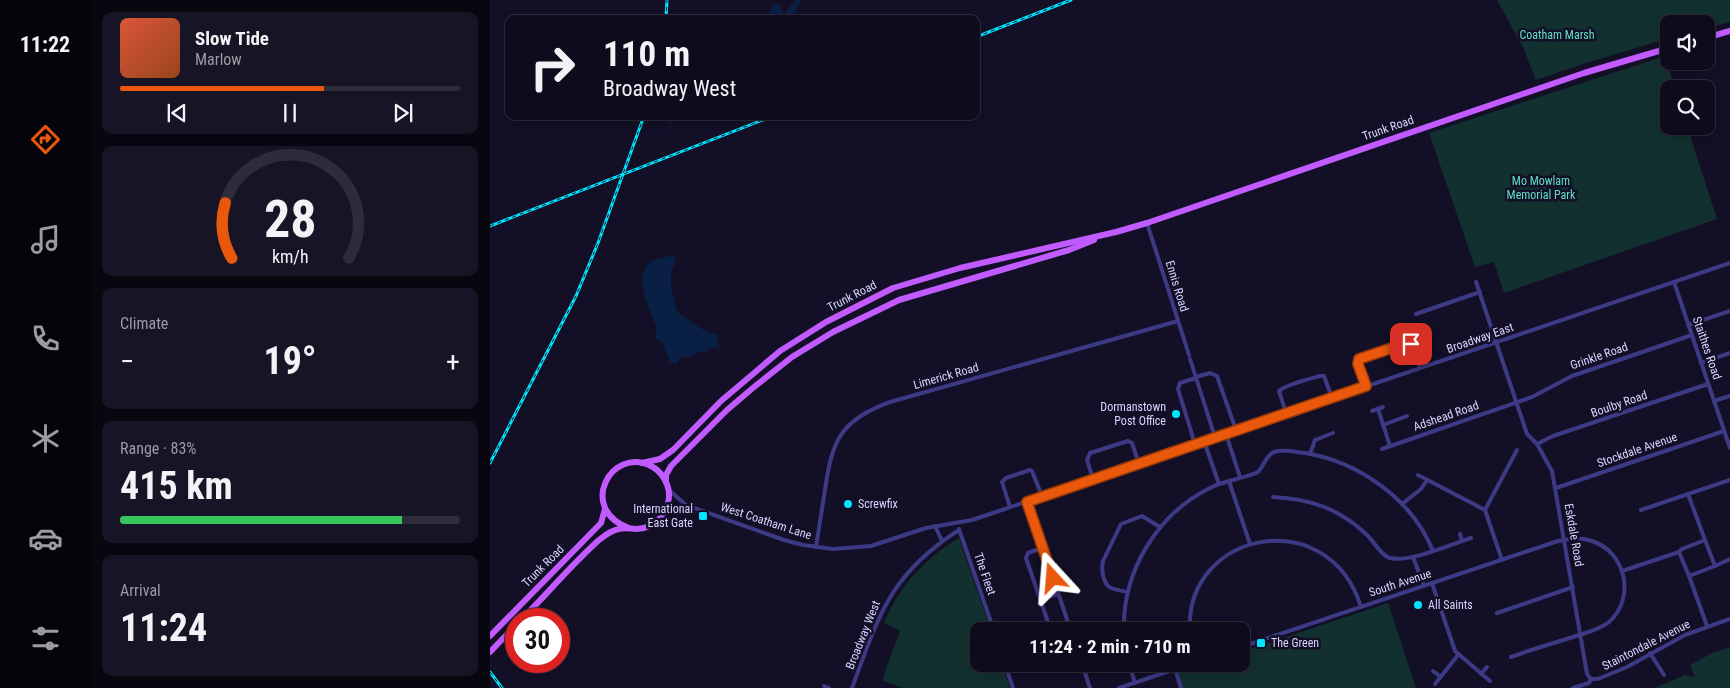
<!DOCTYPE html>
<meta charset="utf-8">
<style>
:root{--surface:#0e0b1c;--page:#171425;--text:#f1f3f6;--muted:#9b9ba3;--line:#2e2b3b;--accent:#ea580c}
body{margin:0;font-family:"Roboto Condensed",sans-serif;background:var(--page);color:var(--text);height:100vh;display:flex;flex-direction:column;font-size:19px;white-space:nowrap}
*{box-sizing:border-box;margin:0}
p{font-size:16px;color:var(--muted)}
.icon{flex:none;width:28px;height:28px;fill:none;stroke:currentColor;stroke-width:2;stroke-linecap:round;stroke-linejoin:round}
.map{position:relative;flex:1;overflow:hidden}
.panel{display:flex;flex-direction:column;gap:12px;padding:12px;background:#08060f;width:400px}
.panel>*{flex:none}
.banner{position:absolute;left:15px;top:15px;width:475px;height:105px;border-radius:10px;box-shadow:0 2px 8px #0003,0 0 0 1px var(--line);background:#0e0b1c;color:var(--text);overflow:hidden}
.tools{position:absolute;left:1170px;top:15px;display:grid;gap:10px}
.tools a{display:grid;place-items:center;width:55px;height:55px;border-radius:10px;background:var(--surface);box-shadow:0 2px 8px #0003,0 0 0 1px var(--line);font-size:25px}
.speed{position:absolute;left:15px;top:608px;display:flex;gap:10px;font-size:25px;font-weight:700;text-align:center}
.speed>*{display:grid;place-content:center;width:65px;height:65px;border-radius:50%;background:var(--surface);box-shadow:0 2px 8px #0003,0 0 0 1px var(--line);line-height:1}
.speed .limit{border:8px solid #d22;background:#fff;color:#111}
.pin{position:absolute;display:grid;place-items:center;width:42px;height:42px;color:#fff;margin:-21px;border-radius:10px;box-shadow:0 2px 8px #0006}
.me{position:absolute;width:55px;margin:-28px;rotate:341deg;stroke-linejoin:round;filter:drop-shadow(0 0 4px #0008)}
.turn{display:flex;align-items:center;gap:18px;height:105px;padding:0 15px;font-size:22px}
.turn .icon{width:65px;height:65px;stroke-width:2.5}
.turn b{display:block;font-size:35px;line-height:42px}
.big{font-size:38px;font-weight:700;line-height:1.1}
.panel .tile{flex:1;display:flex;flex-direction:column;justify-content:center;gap:8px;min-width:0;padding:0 18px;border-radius:10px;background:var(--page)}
.panel .dial{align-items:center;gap:0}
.dial svg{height:130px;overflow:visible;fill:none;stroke:var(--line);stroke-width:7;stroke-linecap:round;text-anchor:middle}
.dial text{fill:var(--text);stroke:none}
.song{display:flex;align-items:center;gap:15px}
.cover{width:60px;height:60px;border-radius:8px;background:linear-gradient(135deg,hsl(10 70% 55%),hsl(20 70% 35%))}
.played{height:5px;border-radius:2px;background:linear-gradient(90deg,var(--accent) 60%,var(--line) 60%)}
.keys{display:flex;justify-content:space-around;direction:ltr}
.heat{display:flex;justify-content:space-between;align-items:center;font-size:28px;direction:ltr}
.charge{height:8px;border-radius:4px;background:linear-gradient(90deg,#34c759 83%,var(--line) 0)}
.trip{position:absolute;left:480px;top:622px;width:280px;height:50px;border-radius:10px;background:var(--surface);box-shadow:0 2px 8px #0003,0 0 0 1px var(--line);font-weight:700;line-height:50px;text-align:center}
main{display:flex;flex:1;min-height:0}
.menu{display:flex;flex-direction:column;width:90px;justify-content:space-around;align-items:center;background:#06040b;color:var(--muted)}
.menu .icon{width:35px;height:35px}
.menu .current{color:var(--accent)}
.menu b{font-size:22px;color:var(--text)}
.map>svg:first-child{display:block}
</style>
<main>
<nav class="menu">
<b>11:22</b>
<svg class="icon current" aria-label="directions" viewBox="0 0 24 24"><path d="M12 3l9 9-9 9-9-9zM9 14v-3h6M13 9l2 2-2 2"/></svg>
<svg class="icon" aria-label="music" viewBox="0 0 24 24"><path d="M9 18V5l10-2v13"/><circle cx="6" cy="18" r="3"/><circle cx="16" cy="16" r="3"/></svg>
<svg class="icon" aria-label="phone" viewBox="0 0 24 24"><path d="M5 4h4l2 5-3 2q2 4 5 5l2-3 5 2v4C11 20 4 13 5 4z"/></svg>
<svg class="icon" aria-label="climate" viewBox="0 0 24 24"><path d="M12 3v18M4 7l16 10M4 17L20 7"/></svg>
<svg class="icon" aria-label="car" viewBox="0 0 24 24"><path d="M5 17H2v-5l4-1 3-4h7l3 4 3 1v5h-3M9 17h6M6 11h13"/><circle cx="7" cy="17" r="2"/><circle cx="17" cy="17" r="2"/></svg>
<svg class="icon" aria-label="filters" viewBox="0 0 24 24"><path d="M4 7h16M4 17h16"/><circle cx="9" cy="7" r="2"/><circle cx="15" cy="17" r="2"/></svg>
</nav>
<section class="panel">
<div class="tile">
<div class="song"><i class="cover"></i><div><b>Slow Tide</b><p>Marlow</p></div></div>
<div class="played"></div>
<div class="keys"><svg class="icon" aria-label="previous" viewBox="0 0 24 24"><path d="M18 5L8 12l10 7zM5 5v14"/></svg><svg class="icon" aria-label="pause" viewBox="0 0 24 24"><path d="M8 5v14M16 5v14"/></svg><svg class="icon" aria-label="next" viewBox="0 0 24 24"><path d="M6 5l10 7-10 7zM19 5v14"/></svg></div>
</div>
<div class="tile dial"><svg viewBox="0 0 100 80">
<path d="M14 69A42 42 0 1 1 86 69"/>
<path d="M14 69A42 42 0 0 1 10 35" stroke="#ea580c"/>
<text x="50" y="56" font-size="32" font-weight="700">28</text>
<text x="50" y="72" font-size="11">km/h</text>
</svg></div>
<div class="tile"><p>Climate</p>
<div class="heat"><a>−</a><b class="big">19°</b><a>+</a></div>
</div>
<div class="tile"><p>Range · 83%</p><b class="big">415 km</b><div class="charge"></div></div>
<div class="tile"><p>Arrival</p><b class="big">11:24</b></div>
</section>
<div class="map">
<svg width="1240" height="688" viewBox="0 0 1240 688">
<rect width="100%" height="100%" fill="#130f26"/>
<!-- green -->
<g fill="#12302f">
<path d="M1007,0H1240V22L1216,28V24H1179V38L1096,63L1046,80L1033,47Z"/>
<path d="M1175,56L1185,89H1179V126H1197L1227,219L1014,293L1004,262L985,267L939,133Z"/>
<path d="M469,538L501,631H489V664H512L520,688H412L394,681L393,677L410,631L394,623C408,588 436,557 469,538Z"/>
<path d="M898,603L926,688H693L688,673L715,664H751V652Z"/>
<path d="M1240,647V688H1165L1194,675L1205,677L1200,665L1222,653Z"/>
</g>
<!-- water -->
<g fill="#0a1f44">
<path d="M305,0H311L302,19H280L278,15L283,5L290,4L294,14Z"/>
<path d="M178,256L185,257L186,262L181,270V286L187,310L191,315L220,334L224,333L228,335L227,341L230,350L226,348L217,349L218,352H210L199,357H190L188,363H180L172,342L166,338C165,333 167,331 166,326C160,311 141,272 162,261C167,258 173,258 178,256Z"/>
</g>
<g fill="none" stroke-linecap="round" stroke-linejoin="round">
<!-- stream -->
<path stroke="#0a1f44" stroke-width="1" d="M172,138L178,129L184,116"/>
<!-- minor -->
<g stroke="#3d3a85" stroke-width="4">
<path d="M657,223L699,355"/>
<path d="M986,282L1037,434L1047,444L1062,471L1097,674L1101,679"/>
<path d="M1184,282L1240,448"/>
<path d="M926,314L990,292"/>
<path d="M1198,325L1240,311"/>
<path d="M700,359L725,437"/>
<path d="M1211,363L1240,353"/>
<path d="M706,377L720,373L727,376L746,430"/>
<path d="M876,386L868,364V360L917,343L922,345L930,368"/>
<path d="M1224,401L1240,396"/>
<path d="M888,409L900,446"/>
<path d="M882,411L893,407"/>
<path d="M796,413L789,391C797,384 819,379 830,376H834L842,398"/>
<path d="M893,425L917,416"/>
<path d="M736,434L750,477"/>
<path d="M714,441L729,484"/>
<path d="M705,444L688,389L690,383L706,378"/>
<path d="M1047,444L1063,436L1218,384"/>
<path d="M892,449L1042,397L1082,376L1202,335"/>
<path d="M820,454L825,440L843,433"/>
<path d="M928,475L995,510L1012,560"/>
<path d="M603,479L597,460L600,453L638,441L642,443L649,464"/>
<path d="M739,481L760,544"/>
<path d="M1066,488L1234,431"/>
<path d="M180,491L196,505"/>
<path d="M1198,494L1215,540"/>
<path d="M783,497C820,499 848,508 876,534C884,541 890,555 900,558C919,563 962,544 981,538"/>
<path d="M537,502L581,631"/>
<path d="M912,504L931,489L937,480"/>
<path d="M520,507L512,482L516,478L540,470L542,471L552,496"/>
<path d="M176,509L181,507L196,505L294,540L313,545L343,549L381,546L436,528L482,520L500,514L1240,263"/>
<path d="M995,510L1027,450"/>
<path d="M1151,510L1240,480"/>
<path d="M445,526L452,541"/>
<path d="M469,529L504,631"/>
<path d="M970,534L972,541"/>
<path d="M326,547C329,528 332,509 335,490C342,441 350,420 400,402L688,321"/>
<path d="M552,548L538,553L536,558L561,631"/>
<path d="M923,557L934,586"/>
<path d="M1225,566L1240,559"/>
<path d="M1132,571L1189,552L1192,549L1215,540L1225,566L1199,576L1189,552"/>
<path d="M1199,576L1217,626"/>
<path d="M942,583L965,651L1000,681"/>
<path d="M638,592C633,591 626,590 621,588C613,584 611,569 613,561L631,524L652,516L670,527"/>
<path d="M550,600L568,594"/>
<path d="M1007,613L1083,587"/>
<path d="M634,631C632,572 667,514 720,488C735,480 753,479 768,472C774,466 775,456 784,452C793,449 806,452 815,453C869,462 922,499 943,551"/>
<path d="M700,631C694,532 838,501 871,607"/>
<path d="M751,647L1068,541C1080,539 1090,537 1102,541C1136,552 1146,598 1119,622C1108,631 1093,633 1080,638C1060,644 1040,650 1021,657"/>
<path d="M1160,653L1174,675"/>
<path d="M515,664L523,688"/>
<path d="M592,664L600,688"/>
<path d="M639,664L645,683"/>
<path d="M685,669L691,688"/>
<path d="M943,671L951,677"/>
<path d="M991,674L997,667"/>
<path d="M945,684L968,655"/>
<path d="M334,686L339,688"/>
<path d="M362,688C389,615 400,574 469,530"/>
<path d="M629,688L701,664"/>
<path d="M1083,688L1099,683L1101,679H1108L1137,667L1195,635L1240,619"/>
</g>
<!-- primary -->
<g stroke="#c25bff" stroke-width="6">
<path d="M1216,38L1240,31"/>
<path d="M152,463L170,459L183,450L231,401L290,351L336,322L403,288L470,268L626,232L657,223L1094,73L1179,48"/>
<path d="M176,482V475L181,466L237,410L264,387L302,357L343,332L409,300L579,250L604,240"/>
<path d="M32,619C58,593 82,564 109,540C114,536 122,530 129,529C135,527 141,529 147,529C166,528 180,512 179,493C178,482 171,471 161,466C121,446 87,509 139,528"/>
<path d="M0,636L111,523L115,509"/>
<path d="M0,652L26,625"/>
</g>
<!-- rail casing -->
<g stroke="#00e5ff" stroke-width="3">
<g id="rail">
<path d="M176,19L177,0"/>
<path d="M486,37L581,0"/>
<path d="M0,226L283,116"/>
<path d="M0,463L86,296L108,243L154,116"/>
<path d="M0,672L12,688"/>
</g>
</g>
<!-- rail -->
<use href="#rail" stroke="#130f26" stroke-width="1" stroke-dasharray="4" stroke-linecap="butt"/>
</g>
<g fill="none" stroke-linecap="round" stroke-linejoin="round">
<!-- route casing -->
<g stroke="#983908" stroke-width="12">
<path id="route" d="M563,578L537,502L876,386L868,364L869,359L917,343L921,344"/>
</g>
<!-- route -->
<use href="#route" stroke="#ea580c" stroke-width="9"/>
</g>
<!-- markers -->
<g fill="#00e5ff" stroke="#130f26" stroke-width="2">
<circle cx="686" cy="414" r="5"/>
<circle cx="358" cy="504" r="5"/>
<rect x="208" y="511" width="10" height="10" rx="2.5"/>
<circle cx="928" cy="605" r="5"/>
<rect x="766" y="638" width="10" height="10" rx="2.5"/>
</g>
<g text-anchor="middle" stroke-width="5" stroke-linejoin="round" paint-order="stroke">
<!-- park labels -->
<g font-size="12" fill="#5fe0c0" stroke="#130f26">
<text x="1067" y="39">Coatham Marsh</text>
<text x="1051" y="185">Mo Mowlam<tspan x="1051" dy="14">Memorial Park</tspan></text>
</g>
<!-- street labels -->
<g font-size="12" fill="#d9d4ff" stroke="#130f26">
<text transform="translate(898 128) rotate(-19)" y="4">Trunk Road</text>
<text transform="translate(687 286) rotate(73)" y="4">Ennis Road</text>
<text transform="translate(362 296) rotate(-27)" y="4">Trunk Road</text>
<text transform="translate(990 338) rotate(-19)" y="4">Broadway East</text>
<text transform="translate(1217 348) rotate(71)" y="4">Staithes Road</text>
<text transform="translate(1109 356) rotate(-19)" y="4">Grinkle Road</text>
<text transform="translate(456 376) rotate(-16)" y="4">Limerick Road</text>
<text transform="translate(1129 404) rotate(-19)" y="4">Boulby Road</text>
<text transform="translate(956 416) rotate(-19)" y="4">Adshead Road</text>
<text transform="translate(1147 450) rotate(-19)" y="4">Stockdale Avenue</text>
<text transform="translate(276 521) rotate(18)" y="4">West Coatham Lane</text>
<text transform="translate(1084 535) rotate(80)" y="4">Eskdale Road</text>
<text transform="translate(53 566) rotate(-45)" y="4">Trunk Road</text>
<text transform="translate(495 574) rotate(71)" y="4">The Fleet</text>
<text transform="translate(910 583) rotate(-18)" y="4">South Avenue</text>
<text transform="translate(373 635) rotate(-68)" y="4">Broadway West</text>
<text transform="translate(1156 645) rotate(-27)" y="4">Staintondale Avenue</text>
</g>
<!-- poi labels -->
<g font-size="12" fill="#d9d4ff" stroke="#130f26" text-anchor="start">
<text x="676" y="411" text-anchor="end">Dormanstown<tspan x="676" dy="14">Post Office</tspan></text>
<text x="368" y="508">Screwfix</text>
<text x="203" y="513" text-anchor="end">International<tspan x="203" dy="14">East Gate</tspan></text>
<text x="938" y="609">All Saints</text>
<text x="781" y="647">The Green</text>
</g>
</g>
</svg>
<div class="tools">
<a><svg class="icon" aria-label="sound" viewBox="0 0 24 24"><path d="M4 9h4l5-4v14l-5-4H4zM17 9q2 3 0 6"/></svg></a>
<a><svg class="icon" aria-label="search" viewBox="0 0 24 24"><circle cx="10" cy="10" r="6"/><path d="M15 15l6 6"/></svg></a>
</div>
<div class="speed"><div class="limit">30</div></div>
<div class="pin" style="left:921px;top:344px;background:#d93025"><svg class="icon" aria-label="arrive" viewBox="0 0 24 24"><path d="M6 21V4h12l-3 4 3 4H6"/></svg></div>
<svg class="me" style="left:563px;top:578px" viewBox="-20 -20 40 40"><path d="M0-17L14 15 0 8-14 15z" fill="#ea580c" stroke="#fff" stroke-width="4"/></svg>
<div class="trip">11:24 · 2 min · 710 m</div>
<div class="banner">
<div class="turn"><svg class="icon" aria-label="right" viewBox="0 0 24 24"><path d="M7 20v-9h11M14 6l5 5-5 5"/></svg><div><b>110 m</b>Broadway West</div></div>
</div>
</div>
</main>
